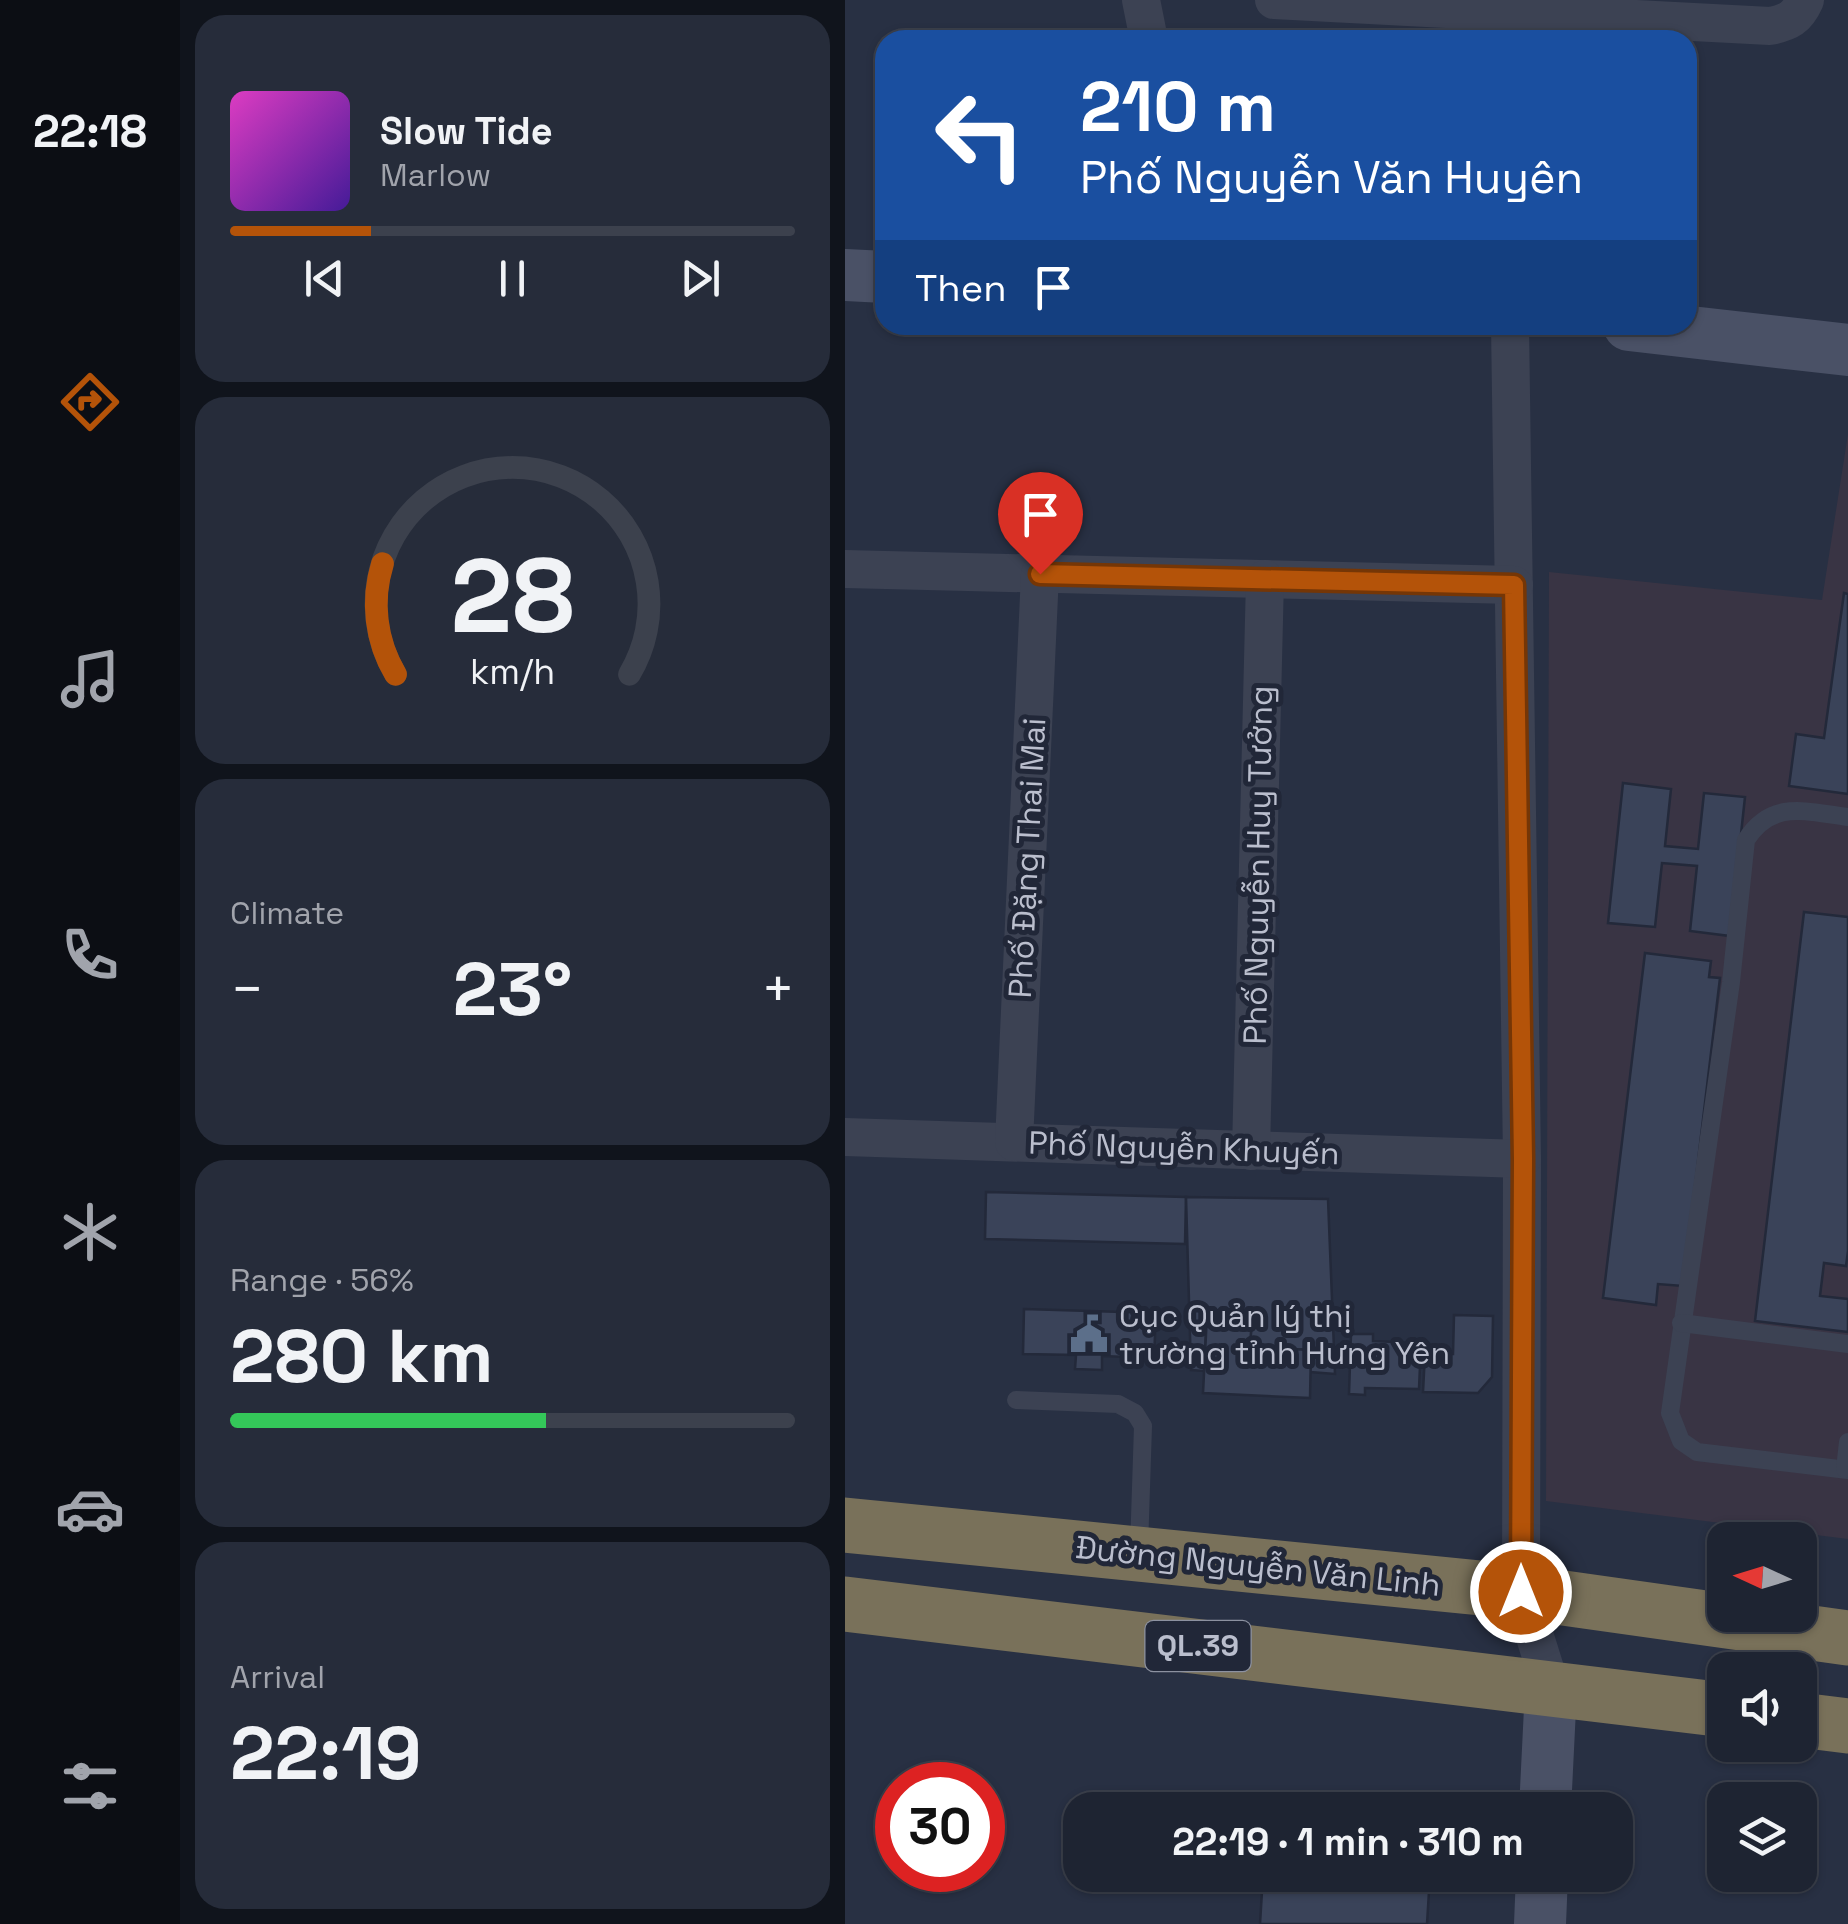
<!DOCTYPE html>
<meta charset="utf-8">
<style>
:root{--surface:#1e2432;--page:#262c3a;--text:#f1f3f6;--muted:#a1a4ac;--line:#3c414d;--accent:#b45309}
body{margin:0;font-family:"Space Grotesk",sans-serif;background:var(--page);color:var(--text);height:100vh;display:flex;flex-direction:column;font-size:38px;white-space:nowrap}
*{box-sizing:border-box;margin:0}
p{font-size:32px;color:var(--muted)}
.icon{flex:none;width:55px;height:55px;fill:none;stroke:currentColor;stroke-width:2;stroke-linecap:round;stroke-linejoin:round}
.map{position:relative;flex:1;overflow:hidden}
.panel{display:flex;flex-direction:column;gap:15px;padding:15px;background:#10141c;width:665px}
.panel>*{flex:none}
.guide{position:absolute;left:30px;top:30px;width:822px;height:305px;border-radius:30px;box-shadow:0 2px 8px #0004,0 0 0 2px var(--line);background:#1a4fa0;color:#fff;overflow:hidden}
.needle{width:65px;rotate:274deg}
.controls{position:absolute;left:862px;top:1522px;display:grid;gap:20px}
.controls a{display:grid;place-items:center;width:110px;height:110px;border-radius:20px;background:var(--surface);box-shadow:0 2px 8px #0004,0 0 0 2px var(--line);font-size:50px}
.speed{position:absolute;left:30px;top:1762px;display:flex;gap:20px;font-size:50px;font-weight:700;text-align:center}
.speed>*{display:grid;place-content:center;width:130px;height:130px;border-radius:50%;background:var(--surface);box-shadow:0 2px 8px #0004,0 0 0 2px var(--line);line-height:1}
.speed .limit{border:15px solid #d22;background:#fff;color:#111}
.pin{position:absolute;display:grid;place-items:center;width:85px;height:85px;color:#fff;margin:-102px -42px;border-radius:50% 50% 50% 0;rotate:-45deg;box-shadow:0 0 10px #0007}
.pin .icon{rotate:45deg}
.me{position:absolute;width:110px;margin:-55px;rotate:0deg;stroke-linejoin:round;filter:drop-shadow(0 0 8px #0008)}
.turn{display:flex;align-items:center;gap:35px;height:210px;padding:0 40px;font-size:45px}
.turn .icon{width:130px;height:130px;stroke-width:2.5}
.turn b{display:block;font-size:70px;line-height:85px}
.then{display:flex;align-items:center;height:95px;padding:0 40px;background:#0003;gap:20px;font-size:38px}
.big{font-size:75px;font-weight:800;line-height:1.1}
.panel .card{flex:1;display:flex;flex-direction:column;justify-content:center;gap:15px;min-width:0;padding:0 35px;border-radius:30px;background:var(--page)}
.panel .dial{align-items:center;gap:0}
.dial svg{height:260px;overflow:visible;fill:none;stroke:var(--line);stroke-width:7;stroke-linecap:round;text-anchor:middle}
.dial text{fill:var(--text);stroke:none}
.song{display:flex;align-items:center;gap:30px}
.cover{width:120px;height:120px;border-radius:15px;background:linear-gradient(135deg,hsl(310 70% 55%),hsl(260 70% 35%))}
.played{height:10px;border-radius:5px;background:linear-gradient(90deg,var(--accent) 25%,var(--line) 25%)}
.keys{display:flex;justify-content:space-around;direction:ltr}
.heat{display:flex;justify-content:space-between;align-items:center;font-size:55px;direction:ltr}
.charge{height:15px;border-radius:8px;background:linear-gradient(90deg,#34c759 56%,var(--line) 0)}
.trip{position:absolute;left:218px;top:1792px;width:570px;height:100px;border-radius:30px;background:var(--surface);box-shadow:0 2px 8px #0004,0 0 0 2px var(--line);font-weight:800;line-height:100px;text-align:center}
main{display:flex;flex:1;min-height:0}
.tabs{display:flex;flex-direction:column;width:180px;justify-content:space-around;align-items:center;background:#0c0e14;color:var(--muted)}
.tabs .icon{width:70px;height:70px}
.tabs .current{color:var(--accent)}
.tabs b{font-size:45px;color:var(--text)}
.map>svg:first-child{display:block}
</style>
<main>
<nav class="tabs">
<b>22:18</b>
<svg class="icon current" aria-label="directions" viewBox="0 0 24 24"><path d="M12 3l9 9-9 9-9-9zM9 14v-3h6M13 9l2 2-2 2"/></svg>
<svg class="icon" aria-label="music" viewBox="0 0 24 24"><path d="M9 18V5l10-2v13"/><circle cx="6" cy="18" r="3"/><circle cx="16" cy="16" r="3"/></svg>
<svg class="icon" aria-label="phone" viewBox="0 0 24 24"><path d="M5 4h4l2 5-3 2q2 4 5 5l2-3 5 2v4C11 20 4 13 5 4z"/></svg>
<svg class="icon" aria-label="climate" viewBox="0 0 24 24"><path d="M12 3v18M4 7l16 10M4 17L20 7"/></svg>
<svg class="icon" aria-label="car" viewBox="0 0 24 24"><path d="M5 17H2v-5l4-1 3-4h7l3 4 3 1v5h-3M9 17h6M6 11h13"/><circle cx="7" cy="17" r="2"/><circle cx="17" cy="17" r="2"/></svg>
<svg class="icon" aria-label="filters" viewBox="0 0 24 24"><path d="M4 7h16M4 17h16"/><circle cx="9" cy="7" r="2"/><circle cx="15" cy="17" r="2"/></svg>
</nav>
<section class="panel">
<div class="card">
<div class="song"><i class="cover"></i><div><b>Slow Tide</b><p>Marlow</p></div></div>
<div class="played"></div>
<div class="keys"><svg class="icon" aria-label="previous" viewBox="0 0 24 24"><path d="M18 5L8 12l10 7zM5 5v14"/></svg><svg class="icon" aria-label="pause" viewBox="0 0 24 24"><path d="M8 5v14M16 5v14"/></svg><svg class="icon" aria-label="next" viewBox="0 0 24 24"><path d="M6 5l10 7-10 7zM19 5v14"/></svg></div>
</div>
<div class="card dial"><svg viewBox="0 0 100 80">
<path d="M14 69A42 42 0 1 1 86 69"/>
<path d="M14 69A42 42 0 0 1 10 35" stroke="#b45309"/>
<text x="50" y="56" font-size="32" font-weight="700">28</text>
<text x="50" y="72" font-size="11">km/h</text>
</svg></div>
<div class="card"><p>Climate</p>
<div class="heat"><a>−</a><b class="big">23°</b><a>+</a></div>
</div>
<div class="card"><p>Range · 56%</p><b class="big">280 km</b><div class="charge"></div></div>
<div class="card"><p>Arrival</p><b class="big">22:19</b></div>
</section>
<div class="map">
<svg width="1003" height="1924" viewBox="0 0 1003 1924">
<rect width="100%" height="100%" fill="#283043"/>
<!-- medical -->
<path fill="#393444" d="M1003,434V1539L701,1501L704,572L977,600Z"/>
<!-- building -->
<g fill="#3a4359" stroke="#23293a" stroke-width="2.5">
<path d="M999,593L1003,594V794L944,786L951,734L979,738Z"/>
<path d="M778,783L826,789L820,846L853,849L859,793L900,797L885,936L845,931L852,866L817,863L810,927L763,923Z"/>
<path d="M959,912L1003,917V1251L1001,1266L979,1263L975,1296L1003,1299V1332L910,1321Z"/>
<path d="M800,953L866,961L864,977L875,978L838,1286L813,1284L811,1305L758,1298Z"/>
<path d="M141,1192L341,1197L340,1244L140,1239Z"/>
<path d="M341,1197L483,1199L490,1374L465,1372L466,1350L405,1347L407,1317L362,1315L359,1371L346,1370Z"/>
<path d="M179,1309L311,1313L309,1358L257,1356V1370L230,1369L231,1355L178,1354Z"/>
<path d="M362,1315L407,1317L405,1347L466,1350L465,1398L358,1393Z"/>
<path d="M609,1315L648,1316L647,1377L633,1393L578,1392L580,1353L608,1354Z"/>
<path d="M506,1334H528V1341L576,1343L574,1389L520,1388V1395L504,1394Z"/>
<path d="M418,1875H585L582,1924H415Z"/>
</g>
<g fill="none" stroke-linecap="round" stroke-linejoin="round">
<!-- lane -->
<g stroke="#3c4253" stroke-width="18">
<path d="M1003,817C961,812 927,799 901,840L886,982L825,1413L836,1441L852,1452L1003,1470"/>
<path d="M836,1323L1003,1344"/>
<path d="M171,1400L273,1404L290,1413L298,1426L294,1549"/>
<path d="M1000,1469L1003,1442"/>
</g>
<!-- street -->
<g stroke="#3c4253" stroke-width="38">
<path d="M296,0L304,40"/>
<path d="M429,0L925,26C944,22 952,18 960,0"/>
<path d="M665,325L677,1159L676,1592L706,1688"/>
<path d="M0,569L669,585"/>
<path d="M0,1137L677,1159"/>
<path d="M169,1142L195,574"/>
<path d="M406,1151L420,579"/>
</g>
<!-- secondary -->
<g stroke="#4a5166" stroke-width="52">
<path d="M0,275L40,277"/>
<path d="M784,325L1003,350"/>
<path d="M700,1810L706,1688"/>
<path d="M695,1924L697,1875"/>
</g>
<!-- highway -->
<g stroke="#79715a" stroke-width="55">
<path d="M0,1525L676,1592L1003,1638"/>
<path d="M0,1604L880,1710"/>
<path d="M955,1720L1003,1726"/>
</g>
</g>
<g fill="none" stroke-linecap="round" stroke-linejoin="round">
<!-- route casing -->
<g stroke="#753606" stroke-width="25">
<path id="route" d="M195,574L669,585L678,1159L676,1592"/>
</g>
<!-- route -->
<use href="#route" stroke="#b45309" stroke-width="18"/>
</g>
<!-- icons -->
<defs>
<g id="civic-bare" transform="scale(3)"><path d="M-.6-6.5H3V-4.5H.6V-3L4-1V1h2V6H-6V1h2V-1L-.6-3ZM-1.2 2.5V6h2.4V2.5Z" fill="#5c6f8a" stroke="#212738" stroke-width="2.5" paint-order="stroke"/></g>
</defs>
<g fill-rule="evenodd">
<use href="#civic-bare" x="244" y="1334"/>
</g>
<g text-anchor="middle" stroke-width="10" stroke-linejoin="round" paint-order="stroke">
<!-- shield labels -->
<rect fill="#212738" stroke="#8c91a0" stroke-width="2.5" x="300.5" y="1621" width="105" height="50" rx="8"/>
<g font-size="30" font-weight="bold" fill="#babecd">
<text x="353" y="1656">QL.39</text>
</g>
<!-- street labels -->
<g font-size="32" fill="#babecd" stroke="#212738">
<text transform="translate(182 858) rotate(-87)" y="11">Phố Đặng Thai Mai</text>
<text transform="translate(413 865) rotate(-89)" y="11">Phố Nguyễn Huy Tưởng</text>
<text transform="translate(339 1148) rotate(2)" y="11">Phố Nguyễn Khuyến</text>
<text transform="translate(413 1566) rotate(6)" y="11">Đường Nguyễn Văn Linh</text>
</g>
<!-- poi labels -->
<g font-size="32" fill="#babecd" stroke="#212738" text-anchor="start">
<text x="274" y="1327">Cục Quản lý thị<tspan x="274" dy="37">trường tỉnh Hưng Yên</tspan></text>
</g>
</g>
</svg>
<div class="controls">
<a><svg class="needle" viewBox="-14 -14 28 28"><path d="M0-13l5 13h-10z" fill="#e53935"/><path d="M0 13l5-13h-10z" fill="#a1a4ac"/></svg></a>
<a><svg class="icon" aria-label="sound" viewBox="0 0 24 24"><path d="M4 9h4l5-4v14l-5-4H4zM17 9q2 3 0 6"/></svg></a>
<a><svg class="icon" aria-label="layers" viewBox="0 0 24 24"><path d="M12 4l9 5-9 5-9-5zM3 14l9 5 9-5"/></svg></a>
</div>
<div class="speed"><div class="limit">30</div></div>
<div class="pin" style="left:195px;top:574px;background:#d93025"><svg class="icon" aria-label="arrive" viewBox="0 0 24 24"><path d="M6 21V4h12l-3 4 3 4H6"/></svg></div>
<svg class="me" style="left:676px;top:1592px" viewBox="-20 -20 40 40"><circle r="17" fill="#b45309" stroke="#fff" stroke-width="3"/><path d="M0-11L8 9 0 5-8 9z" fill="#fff"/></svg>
<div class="trip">22:19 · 1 min · 310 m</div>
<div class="guide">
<div class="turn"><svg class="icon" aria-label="left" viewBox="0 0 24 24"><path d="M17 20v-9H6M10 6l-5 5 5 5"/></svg><div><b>210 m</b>Phố Nguyễn Văn Huyên</div></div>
<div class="then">Then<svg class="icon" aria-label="arrive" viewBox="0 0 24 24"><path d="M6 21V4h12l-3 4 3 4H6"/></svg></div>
</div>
</div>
</main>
